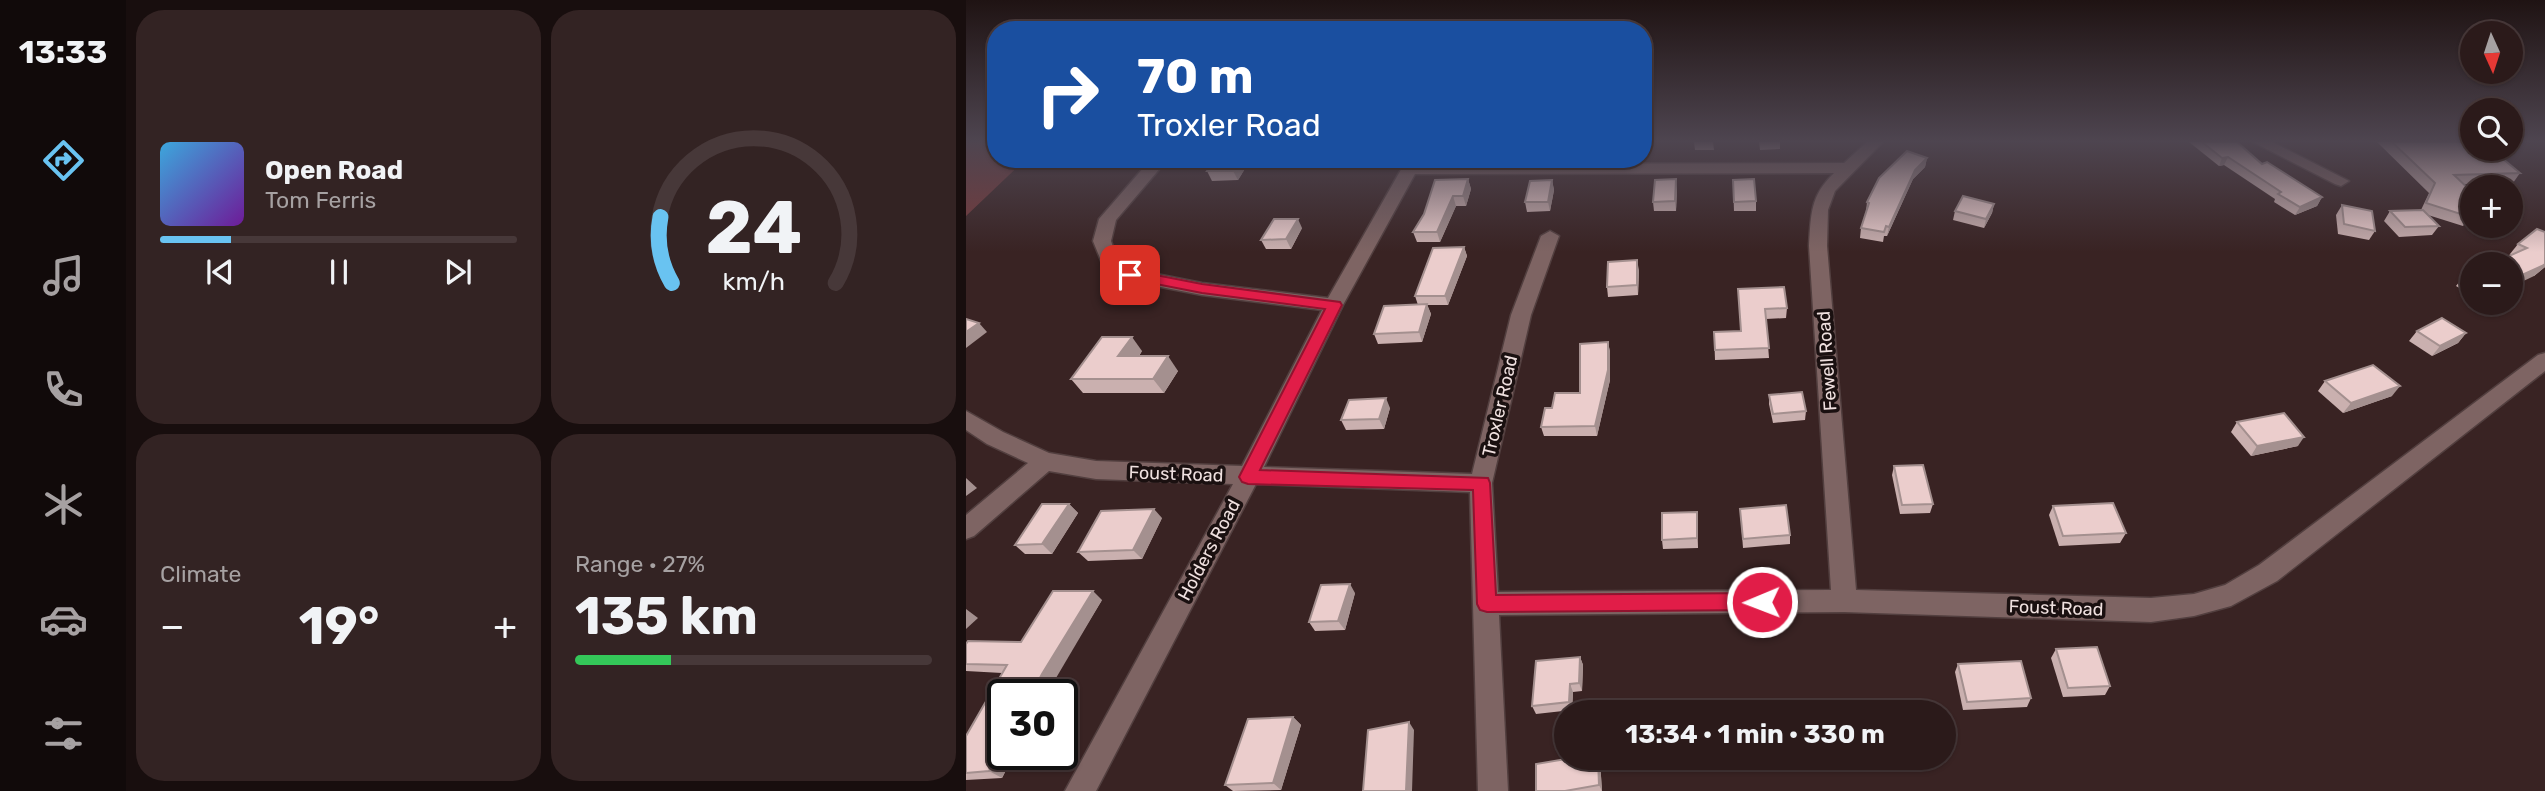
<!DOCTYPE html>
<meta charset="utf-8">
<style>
:root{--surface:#2b1a1a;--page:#332323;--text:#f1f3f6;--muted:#a6a1a2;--line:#473839;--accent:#69c3f1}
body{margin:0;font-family:Rubik,sans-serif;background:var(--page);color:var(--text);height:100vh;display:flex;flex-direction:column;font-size:26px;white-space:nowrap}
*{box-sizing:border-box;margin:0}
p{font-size:23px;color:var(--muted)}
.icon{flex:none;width:38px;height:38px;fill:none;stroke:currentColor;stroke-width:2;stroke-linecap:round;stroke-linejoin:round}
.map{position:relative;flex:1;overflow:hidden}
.side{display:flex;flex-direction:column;gap:10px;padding:10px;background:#180e0e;width:840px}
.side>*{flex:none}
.top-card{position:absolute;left:21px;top:21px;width:665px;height:147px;border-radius:28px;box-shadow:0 2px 5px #0004,0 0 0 2px var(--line);background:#1a4fa0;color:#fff;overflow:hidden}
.needle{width:46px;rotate:177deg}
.fabs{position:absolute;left:1494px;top:21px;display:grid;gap:14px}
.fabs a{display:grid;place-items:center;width:63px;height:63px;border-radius:50%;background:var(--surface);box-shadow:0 2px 5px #0004,0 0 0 2px var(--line);font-size:35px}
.speed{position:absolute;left:21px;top:679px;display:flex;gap:14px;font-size:35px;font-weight:700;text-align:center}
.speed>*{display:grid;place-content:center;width:91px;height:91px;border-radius:50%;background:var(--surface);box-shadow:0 2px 5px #0004,0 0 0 2px var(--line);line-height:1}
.speed .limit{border:4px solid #111;border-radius:10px;background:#fff;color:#111}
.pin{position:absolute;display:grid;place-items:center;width:60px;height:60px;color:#fff;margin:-30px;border-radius:14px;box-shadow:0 4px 10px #0006}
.me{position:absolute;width:77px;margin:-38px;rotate:269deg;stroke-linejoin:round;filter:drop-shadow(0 0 5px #0008)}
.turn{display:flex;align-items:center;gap:24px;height:147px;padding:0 35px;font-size:32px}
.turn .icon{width:91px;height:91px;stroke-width:2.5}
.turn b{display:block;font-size:49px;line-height:60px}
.big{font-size:52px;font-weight:700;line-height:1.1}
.side .tile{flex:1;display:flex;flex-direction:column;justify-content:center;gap:10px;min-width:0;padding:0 24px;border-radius:28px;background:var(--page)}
.side .dial{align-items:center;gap:0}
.dial svg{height:182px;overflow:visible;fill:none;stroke:var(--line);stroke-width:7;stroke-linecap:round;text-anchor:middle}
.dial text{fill:var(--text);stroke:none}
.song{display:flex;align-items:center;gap:21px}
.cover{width:84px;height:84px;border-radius:10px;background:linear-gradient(135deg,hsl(200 70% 55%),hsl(280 70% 35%))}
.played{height:7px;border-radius:4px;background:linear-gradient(90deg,var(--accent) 20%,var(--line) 20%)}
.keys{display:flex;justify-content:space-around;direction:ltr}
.heat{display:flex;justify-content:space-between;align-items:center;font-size:38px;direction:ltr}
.charge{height:10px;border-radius:5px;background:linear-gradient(90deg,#34c759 27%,var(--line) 0)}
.side .tiles{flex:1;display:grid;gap:10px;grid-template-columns:repeat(2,1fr)}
.trip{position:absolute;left:588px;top:700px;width:402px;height:70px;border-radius:35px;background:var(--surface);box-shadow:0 2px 5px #0004,0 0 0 2px var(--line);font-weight:700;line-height:70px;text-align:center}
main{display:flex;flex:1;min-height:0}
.dock{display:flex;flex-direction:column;width:126px;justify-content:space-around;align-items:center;background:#110a0a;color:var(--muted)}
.dock .icon{width:49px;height:49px}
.dock .selected{color:var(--accent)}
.dock b{font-size:32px;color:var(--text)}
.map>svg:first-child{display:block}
</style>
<main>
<nav class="dock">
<b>13:33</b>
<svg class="icon selected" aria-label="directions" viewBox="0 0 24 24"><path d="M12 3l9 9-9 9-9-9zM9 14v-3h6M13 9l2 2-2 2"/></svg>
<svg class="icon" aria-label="music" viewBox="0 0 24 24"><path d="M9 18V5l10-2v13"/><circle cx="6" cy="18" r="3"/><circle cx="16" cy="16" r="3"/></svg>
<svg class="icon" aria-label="phone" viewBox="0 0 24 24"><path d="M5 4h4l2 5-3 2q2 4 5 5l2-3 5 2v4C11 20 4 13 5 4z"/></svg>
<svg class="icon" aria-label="climate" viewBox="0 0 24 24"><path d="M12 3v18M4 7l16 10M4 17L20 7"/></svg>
<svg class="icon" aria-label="car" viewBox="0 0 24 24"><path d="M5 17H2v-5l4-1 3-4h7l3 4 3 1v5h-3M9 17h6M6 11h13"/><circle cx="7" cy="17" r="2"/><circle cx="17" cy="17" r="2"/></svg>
<svg class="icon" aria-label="filters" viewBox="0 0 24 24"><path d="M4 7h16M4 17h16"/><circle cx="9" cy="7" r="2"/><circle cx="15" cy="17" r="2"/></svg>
</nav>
<section class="side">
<div class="tiles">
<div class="tile">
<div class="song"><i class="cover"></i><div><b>Open Road</b><p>Tom Ferris</p></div></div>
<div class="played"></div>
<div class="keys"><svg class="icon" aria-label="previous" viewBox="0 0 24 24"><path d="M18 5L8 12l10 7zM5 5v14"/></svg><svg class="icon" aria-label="pause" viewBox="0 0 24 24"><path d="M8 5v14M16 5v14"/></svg><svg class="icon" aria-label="next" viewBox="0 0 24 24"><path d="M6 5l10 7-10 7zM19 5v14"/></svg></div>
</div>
<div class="tile dial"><svg viewBox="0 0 100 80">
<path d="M14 69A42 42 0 1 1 86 69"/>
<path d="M14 69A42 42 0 0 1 9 40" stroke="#69c3f1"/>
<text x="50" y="56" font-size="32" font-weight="700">24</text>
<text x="50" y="72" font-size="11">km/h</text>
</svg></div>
<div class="tile"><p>Climate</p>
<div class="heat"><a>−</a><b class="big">19°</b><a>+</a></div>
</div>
<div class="tile"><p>Range · 27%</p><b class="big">135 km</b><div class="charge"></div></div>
</div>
</section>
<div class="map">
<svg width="1579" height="791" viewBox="0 0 1579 791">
<rect width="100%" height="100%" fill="#392323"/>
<!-- forest -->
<path fill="#78393a" d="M0,142H30V159H60L0,216Z"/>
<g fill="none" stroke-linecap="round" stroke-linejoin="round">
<!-- minor casing -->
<g stroke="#523f3f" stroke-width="3">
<g id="minor">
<path d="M901,142H917L869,191L862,210L861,246L890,590L1185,598L1228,594L1259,585L1293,565L1572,355L1579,353V371L1311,581L1265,606L1228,616L1185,622L878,612L533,615L542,791H512L504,492L290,484L130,791H99L267,484L130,479L83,471L8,536L0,539V515L62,463L21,444L0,430V411L37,432L83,453L130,461L276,466L356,310L236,295L164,281L136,263L127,241L133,219L185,159H202L150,220L145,241L150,256L170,270L236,283L362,298L441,159H457L454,164L878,163ZM868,173C844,196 845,214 843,246L865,590L532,592L526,483L565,315L593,236L584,231L575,236L545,315L506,474L298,467L377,305L449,174Z"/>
<path d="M1287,142H1306L1383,181L1375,186L1369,184Z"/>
</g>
</g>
<!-- minor -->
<use href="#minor" fill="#7e6463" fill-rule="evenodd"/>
</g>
<!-- wall -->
<g fill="#cab0af">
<path d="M728,142H747L748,150H729Z"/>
<path d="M793,142H814V149L794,150Z"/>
<path d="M1223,142H1271L1296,164L1356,197L1351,206L1329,215L1308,202L1309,199L1258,165L1253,166Z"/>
<path d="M1411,142H1507L1554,173L1547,183L1498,184L1504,217L1497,226L1462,215L1473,226L1466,235L1433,237L1418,221L1424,211L1455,210L1463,193Z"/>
<path d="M961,158L959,167L947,179L921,236H918L917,242L894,238L895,228L900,212L901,202Z"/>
<path d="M285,159L272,180L246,181L241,171Z"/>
<path d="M502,179L505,189L500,206H490L474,242H451L447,232Z"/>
<path d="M586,180L588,190L584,211L561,212L559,202Z"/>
<path d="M767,180L790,201V211H768Z"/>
<path d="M711,189L710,211H688L687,202Z"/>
<path d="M1028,204L1026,213L1018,228L987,220L989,211Z"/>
<path d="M1376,205L1409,231L1403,240L1372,234L1370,215Z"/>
<path d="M336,228L325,249H300L295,240Z"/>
<path d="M1579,232V267L1568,276L1544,254L1552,244Z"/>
<path d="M498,247L501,256L482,305H461L465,314L456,342L412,344L408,334L452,305L449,296Z"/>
<path d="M673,270L672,295L642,297L641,287Z"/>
<path d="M1507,272V296L1490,286L1498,276Z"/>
<path d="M818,287L821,308L820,318L800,319L803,358L749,360L748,332L774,331Z"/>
<path d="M1451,331L1500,333L1492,343L1466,356L1443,341Z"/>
<path d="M642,342L644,352V380L631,436H578L575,427L614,393Z"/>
<path d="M176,351L173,356L212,371L198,393H117L105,379Z"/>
<path d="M1359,381L1426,396L1377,413L1352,391Z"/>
<path d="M803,395L840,411L839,420L807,423L803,404Z"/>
<path d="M424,408L418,429L380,430L375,420Z"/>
<path d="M1271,422L1332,446L1285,456L1265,432Z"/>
<path d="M928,466L967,504L964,513L934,514L926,475Z"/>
<path d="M103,504L112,513L86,554H59L49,545Z"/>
<path d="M1087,506L1160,533L1154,543L1093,546L1083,515Z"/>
<path d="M774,509L824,535V544L777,548Z"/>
<path d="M731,512L732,548L697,549L696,540Z"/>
<path d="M196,518L176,559L122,561L112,552Z"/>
<path d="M389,593L379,630L349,631L343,622Z"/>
<path d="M136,600L86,682L36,778L0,780V736L36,673L0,671V644L55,642Z"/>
<path d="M1090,649L1144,686L1139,695L1097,697L1085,658Z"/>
<path d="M614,657L617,665L616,691L607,692L606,710L570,714L566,706Z"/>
<path d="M992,664L1065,698L1061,707L997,710L989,672Z"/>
<path d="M327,717L335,725L315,790L267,791L259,785Z"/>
<path d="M634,761L636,791H570Z"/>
</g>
<!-- shaded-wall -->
<g fill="#a4908f">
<path d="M1262,157L1258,165L1253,166L1256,158Z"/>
<path d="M961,158L959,167L947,179L921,236L923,227L949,170Z"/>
<path d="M275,159H285L272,180L267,171Z"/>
<path d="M502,179L505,189L500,206L497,196Z"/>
<path d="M710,179L711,189L710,211L709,201Z"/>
<path d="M586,180L588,190L584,211L582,202Z"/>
<path d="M487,196L490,206L474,242L471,232Z"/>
<path d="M1356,197L1351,206L1329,215L1334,207Z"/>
<path d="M1028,204L1026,213L1018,228L1020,219Z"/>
<path d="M332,219L336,228L325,249L320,239Z"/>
<path d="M498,247L501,256L482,305L479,296Z"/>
<path d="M671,260L673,270L672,295L671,285Z"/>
<path d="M1579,264V267L1568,276L1545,287V280Z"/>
<path d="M461,304L465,314L456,342L453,332Z"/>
<path d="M13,323L21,332L0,348V332Z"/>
<path d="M1500,333L1492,343L1466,356L1474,346Z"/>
<path d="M166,337L176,351L163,371L152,356Z"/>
<path d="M642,342L644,352V380L631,436L629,426Z"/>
<path d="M202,356L212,371L198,393L187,379Z"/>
<path d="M1434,386L1426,396L1377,413L1385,403Z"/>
<path d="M420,398L424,408L418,429L413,419Z"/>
<path d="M1338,437L1332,446L1285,456L1291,446Z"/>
<path d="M0,478L11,488L0,496Z"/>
<path d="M103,504L112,513L86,554L76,544Z"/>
<path d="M188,509L196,518L176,559L167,550Z"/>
<path d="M384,584L389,593L379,630L372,621Z"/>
<path d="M127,591L136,600L80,695H65L76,674Z"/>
<path d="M0,609L12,618L0,629Z"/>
<path d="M614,657L617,665L616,691L613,683Z"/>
<path d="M604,684L607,692L606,710L603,702Z"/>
<path d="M327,717L335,725L315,790L307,783Z"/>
<path d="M443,722L448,730L446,791H440Z"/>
<path d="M37,746V754H48L36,778L23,771Z"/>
<path d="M632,758H633L634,761L636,791L633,785Z"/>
</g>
<!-- building -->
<g fill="#ebcdcc" stroke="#a4908f" stroke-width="2">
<path d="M1236,142H1271L1296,164L1301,162L1356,197L1334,207L1312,194L1315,192L1262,157L1256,158Z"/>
<path d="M1426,142H1507V149H1525L1554,173L1488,175L1507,193V209L1504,217L1460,203L1469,183Z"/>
<path d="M941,151L961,158L949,170L923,227L920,226L918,232L895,228L903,203L901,202L913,178Z"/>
<path d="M249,159H275L267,171H241Z"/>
<path d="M502,179L497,196H487L471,232H447L458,214L469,180Z"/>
<path d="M710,179L709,201L687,202L689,180Z"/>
<path d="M788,179L790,201L768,202L767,180Z"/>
<path d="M586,180L582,202H559L564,181Z"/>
<path d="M997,196L1028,204L1020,219L989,211Z"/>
<path d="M1376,205L1406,211L1409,231L1378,224Z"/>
<path d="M1457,210L1473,226L1439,227L1424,211Z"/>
<path d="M308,219H332L320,239L295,240Z"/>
<path d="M1571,229L1579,232V264L1576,266L1545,280V264H1525L1561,248L1552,244Z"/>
<path d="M498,247L479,296H449L467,248Z"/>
<path d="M671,260V285L641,287L642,262Z"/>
<path d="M1507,272V282L1498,276Z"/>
<path d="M818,287L821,308L799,309L803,348L749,350L748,332L775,331L772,289Z"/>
<path d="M461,304L453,332L408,334L418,306Z"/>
<path d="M1476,318L1500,333L1474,346L1451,331Z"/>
<path d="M0,319L13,323L0,332Z"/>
<path d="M136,337H166L152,356H202L187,379H105Z"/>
<path d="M642,342V370L629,426L575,427L579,408H586L589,393H614V344Z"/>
<path d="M1407,365L1434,386L1385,403L1359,381Z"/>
<path d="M836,392L840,411L807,414L803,395Z"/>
<path d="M420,398L413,419L375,420L383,400Z"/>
<path d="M1318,413L1338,437L1291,446L1271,422Z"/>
<path d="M957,465L967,504L936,505L928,466Z"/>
<path d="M1147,503L1160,533L1097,536L1087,506Z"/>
<path d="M76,504H103L76,544L49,545Z"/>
<path d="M820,505L824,535L777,539L774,509Z"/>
<path d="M188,509L167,550L112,552L135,511Z"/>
<path d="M731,512V538L696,540V513Z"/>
<path d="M384,584L372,621L343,622L355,585Z"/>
<path d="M87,591H127L76,674L65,695H37V746L23,771L0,773V736L41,665L0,664V644L2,641L55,642Z"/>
<path d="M1131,647L1144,686L1102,688L1090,649Z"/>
<path d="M614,657L613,683L604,684L603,702L566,706L570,661Z"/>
<path d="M1055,661L1065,698L1001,702L992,664Z"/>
<path d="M327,717L307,783L259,785L282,719Z"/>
<path d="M443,722L440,791H397L402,730Z"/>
<path d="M606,758H632L633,785L599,791H570V764Z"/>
</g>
<!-- sky -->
<linearGradient id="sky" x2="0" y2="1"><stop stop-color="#1f1313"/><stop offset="0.56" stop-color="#4e4550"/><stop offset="1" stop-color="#4e4550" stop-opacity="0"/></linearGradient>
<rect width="1579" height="252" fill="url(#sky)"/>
<!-- route -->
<path fill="#e11d48" stroke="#92132f" stroke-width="2" d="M164,270L236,284L374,302L376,305L294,470L522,478L524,483L530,595L796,593L803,596L805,602L803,608L796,610L521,612L514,610L511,604L507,490L282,484L276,482L273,477L359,309L236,293L159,278V272Z"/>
<g text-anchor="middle" stroke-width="7" stroke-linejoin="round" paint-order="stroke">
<!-- street labels -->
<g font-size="18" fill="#efe0df" stroke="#1a1010">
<text transform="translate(861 361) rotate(-94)" y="6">Fewell Road</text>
<text transform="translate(534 406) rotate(-77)" y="6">Troxler Road</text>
<text transform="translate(210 474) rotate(2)" y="6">Foust Road</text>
<text transform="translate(243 550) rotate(-62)" y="6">Holders Road</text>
<text transform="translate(1090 608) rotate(2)" y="6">Foust Road</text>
</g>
</g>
</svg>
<div class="fabs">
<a><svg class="needle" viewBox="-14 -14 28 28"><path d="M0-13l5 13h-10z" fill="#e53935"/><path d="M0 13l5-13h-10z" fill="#a6a1a2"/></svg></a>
<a><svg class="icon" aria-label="search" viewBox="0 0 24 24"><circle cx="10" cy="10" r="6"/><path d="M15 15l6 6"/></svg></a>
<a>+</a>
<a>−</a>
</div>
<div class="speed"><div class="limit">30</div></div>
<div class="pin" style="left:164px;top:275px;background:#d93025"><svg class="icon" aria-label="arrive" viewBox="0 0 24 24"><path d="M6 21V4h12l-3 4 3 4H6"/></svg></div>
<svg class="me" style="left:796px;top:602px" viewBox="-20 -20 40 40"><circle r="17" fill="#e11d48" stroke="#fff" stroke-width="3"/><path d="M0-11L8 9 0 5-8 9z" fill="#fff"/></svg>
<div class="trip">13:34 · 1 min · 330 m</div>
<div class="top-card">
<div class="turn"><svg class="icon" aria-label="right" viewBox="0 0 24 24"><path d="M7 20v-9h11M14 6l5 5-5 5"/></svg><div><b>70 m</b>Troxler Road</div></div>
</div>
</div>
</main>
